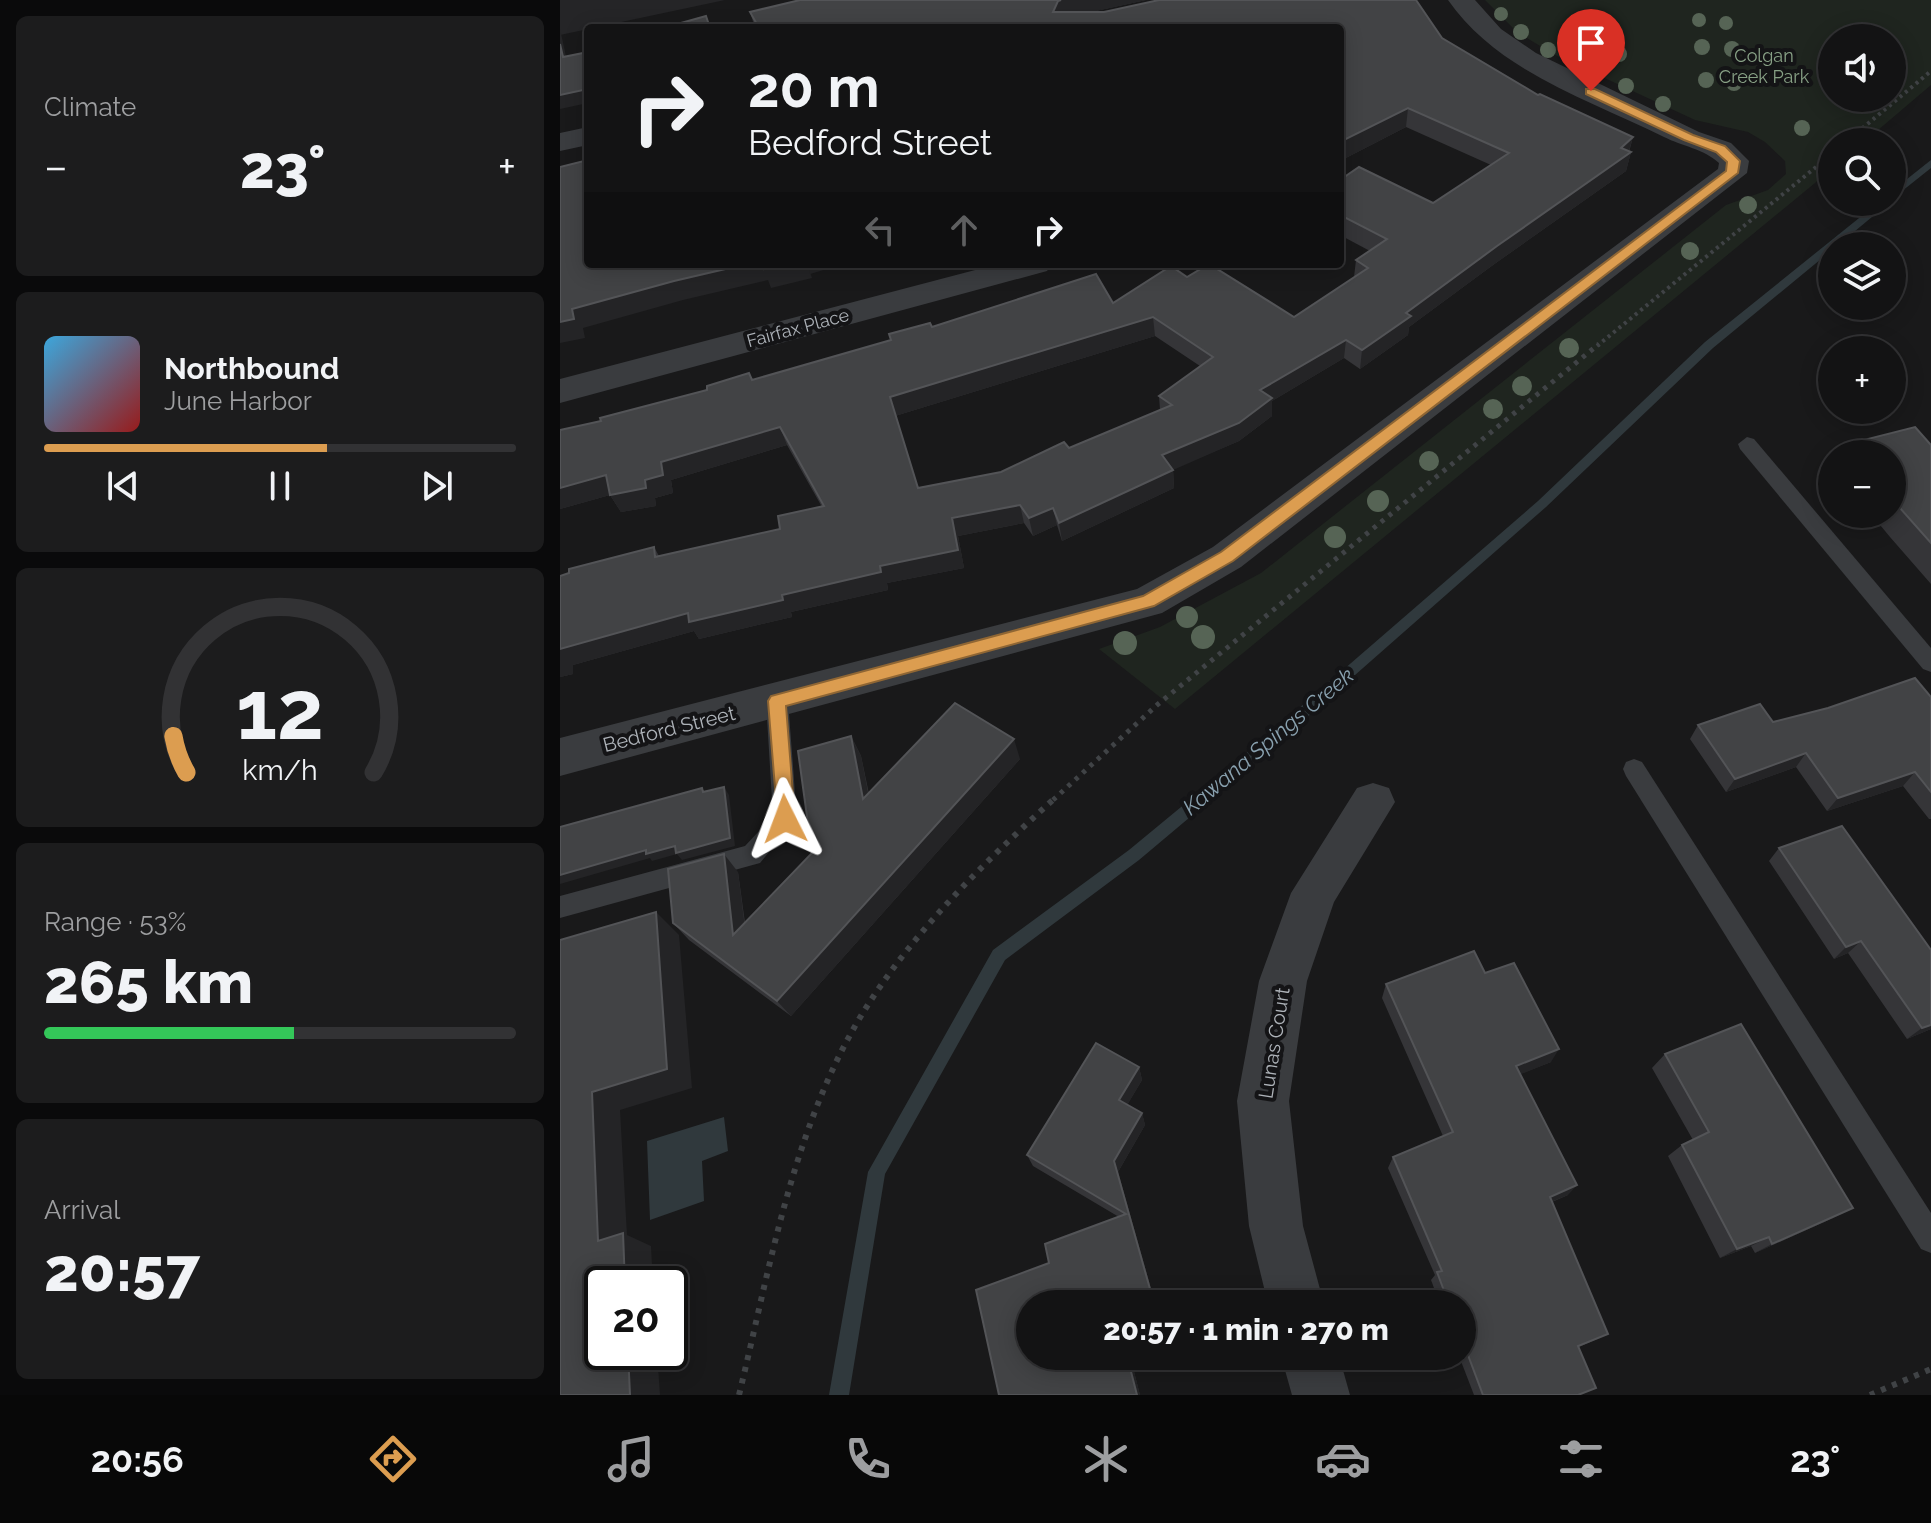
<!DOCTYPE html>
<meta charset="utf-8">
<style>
:root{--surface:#131314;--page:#1c1c1d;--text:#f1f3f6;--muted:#9d9ea0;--line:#323234;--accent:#dc9d50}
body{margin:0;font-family:Raleway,sans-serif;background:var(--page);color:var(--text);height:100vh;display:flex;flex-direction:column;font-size:30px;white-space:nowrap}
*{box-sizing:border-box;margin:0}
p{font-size:26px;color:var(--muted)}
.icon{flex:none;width:44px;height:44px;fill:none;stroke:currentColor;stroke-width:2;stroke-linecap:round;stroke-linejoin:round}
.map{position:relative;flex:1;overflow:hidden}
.drawer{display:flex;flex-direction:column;gap:16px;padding:16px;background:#0a0a0b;width:560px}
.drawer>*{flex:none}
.hud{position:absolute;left:24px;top:24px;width:760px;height:244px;border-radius:8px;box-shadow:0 4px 20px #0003,0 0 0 2px var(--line);background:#131314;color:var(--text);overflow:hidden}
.controls{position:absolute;left:1258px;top:24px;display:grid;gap:16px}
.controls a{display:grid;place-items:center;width:88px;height:88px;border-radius:50%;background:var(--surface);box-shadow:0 4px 20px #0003,0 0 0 2px var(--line);font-size:40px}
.speed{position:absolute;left:24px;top:1266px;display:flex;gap:16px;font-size:40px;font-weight:700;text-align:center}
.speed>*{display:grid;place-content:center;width:104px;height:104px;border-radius:50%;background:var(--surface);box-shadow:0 4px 20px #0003,0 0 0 2px var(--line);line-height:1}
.speed .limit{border:4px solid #111;border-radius:12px;background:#fff;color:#111}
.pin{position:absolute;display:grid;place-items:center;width:68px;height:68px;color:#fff;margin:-82px -34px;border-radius:50% 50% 50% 0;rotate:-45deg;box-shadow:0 0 8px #0007}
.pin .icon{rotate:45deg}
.me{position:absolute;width:88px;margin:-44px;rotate:357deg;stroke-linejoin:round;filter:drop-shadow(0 0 6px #0008)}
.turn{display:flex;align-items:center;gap:28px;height:168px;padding:0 32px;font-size:36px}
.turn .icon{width:104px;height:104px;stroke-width:2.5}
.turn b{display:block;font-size:56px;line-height:68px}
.lanes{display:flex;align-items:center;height:76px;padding:0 32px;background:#0003;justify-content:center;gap:40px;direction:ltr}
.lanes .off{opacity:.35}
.big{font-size:60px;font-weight:800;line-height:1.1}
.drawer .tile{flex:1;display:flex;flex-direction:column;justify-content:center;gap:12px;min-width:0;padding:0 28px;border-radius:12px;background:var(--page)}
.drawer .dial{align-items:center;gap:0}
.dial svg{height:208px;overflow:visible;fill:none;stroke:var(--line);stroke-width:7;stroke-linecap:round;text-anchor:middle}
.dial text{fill:var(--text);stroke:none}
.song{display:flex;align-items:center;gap:24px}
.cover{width:96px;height:96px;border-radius:12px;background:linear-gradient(135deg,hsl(200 70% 55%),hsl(0 70% 35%))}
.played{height:8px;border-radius:4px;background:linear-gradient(90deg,var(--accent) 60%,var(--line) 60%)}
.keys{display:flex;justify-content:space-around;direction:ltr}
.heat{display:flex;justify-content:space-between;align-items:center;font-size:44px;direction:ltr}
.charge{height:12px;border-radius:6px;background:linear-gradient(90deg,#34c759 53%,var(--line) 0)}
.trip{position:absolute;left:456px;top:1290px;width:460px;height:80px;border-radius:40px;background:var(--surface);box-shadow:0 4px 20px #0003,0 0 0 2px var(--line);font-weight:800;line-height:80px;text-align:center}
.dock{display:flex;height:128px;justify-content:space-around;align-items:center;background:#080808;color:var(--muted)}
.dock .icon{width:56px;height:56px}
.dock .on{color:var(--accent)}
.dock b{font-size:36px;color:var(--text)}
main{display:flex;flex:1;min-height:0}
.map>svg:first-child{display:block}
</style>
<main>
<section class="drawer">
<div class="tile"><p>Climate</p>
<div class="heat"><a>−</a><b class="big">23°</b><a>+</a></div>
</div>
<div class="tile">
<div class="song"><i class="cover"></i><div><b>Northbound</b><p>June Harbor</p></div></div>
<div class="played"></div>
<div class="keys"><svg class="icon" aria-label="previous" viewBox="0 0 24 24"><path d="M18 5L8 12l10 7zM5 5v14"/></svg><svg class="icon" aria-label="pause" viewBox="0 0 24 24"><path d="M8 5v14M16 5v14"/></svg><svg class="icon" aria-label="next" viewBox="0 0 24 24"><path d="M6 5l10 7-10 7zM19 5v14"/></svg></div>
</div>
<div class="tile dial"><svg viewBox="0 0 100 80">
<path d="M14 69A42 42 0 1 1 86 69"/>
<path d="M14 69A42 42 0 0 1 9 55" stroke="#dc9d50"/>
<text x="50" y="56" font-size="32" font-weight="700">12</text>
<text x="50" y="72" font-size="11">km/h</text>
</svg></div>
<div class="tile"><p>Range · 53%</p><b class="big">265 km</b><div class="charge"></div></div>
<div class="tile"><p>Arrival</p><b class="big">20:57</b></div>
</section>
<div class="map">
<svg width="1371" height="1395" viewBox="0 0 1371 1395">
<rect width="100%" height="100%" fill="#19191a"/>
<!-- built -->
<path fill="#252527" d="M0,0H165L0,35Z"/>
<!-- green -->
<path fill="#1f251f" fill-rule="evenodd" d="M925,0H1371V85L1304,142H1272V169L615,709L539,649L600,627L701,573L1166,205L1208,190L1226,174L1225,161L1205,142L1188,132L1135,120L995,55L957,32ZM1272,38H1332V98H1272Z"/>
<!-- water -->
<path fill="#30393d" d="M164,1117L168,1151L142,1161L144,1201L90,1220L87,1141Z"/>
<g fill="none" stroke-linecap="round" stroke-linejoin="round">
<!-- stream -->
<g fill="#30393d" fill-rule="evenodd">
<path d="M1371,160V168L1332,199V191Z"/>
<path d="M1319,202H1330L1277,246H1272V250L1153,348L986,507L711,749L579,860L445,960L325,1174L289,1395H269L308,1172L433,950L569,850L701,741L978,501L1145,342Z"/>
</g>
<!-- path-far2 -->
<g stroke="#404346" stroke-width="4" stroke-dasharray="3 4" stroke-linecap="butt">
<path d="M1286,142L1371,71"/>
<path d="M1037,346L1272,154"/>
</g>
<!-- path-far1 -->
<path stroke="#404346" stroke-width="5" stroke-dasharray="4 6" stroke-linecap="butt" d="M493,800L597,705L1039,344"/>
<!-- path -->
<g stroke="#404346" stroke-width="6" stroke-dasharray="5 7" stroke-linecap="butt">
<path d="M179,1395C212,1260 235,1112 315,994C364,921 430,857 495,798"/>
<path d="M1310,1395L1371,1369"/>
</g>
<!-- lane -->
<g fill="#3a3c3f" fill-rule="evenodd">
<path d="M1187,437L1194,439L1371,648V672L1363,669L1180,449L1178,444Z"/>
<path d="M217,692L225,695L228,701L237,819L200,863L0,918V896L185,846L213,816L206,701L209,695Z"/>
<path d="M1074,759L1082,762L1371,1213V1253L1361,1249L1066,776L1063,769L1066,762Z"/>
</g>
<!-- street -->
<g fill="#3a3c3f" fill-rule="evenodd">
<path d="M888,0H915L941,29L976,53L1139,132L1171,143L1189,161L1187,173L681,567L602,613L0,776V738L577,589L653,547L1158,169L1159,163C1144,149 1122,146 1104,137C1029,100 937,71 888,0Z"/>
<path d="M28,127V145L0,151V133Z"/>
<path d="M438,264H492L487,271L0,403V379Z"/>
<path d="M813,783L829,788L835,802L774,902L747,981L729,1101L743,1226L764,1304H708L689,1226L677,1101L699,981L731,893L797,788Z"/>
<path d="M721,1356H779L790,1395H732Z"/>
</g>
</g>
<!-- trees -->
<g fill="#566455">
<circle cx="941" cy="14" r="7"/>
<circle cx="1139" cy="20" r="7"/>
<circle cx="1166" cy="23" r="7"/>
<circle cx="961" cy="32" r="8"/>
<circle cx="1037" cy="37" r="8"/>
<circle cx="1142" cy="47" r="8"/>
<circle cx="1172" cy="49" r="8"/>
<circle cx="988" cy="50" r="8"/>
<circle cx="1059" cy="54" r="8"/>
<circle cx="1028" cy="70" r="8"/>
<circle cx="1146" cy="80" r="8"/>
<circle cx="1174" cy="83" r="8"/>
<circle cx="1066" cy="86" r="8"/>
<circle cx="1103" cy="104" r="8"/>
<circle cx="1242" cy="128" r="8"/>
<circle cx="1188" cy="205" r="9"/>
<circle cx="1130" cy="251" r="9"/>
<circle cx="1009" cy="348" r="10"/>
<circle cx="962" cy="386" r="10"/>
<circle cx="933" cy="409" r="10"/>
<circle cx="869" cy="461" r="10"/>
<circle cx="818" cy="501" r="11"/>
<circle cx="775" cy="537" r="11"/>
<circle cx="627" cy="617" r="11"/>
<circle cx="643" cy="637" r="12"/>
<circle cx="565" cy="643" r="12"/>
</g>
<!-- wall -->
<g fill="#353538" fill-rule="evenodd">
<path d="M240,0H586L531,12H544L599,0H856L882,38L978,95L980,94L1073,137L1069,152H1071L1066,171L933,265L849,327L848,335L800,369L784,358L712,401V416L679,441L613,469L614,488L502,541L497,525L473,536L464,523L398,536L404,568L327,583L328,590L231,612L232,617L139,639L134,631L13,665V674L0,677V576L9,573V569L94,547L99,556L220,529L218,516L262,507L227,445L111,480L113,493L95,498L96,506L61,512L50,495L0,509V430L41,421L40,418L147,390V386L189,373L192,380L331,340L329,334L370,323L372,327L536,274L553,303L611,266L627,277L649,264L734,317L794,277L796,260L810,251L780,235V180L799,167L873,203L931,165L846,127L780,161V28H195L190,12ZM595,336L640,366L599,396L600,410L509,448L504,442L441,472L358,488L335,416Z"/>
<path d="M1288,444L1371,445V584L1330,537L1311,514H1332V454H1282Z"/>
<path d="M1371,697V819H1369L1343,786L1267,811L1236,767L1166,792L1130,739L1138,725L1213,722Z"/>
<path d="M291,736L301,756L309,794L460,759L231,1016L129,940L113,923L178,872L185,923L252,853Z"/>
<path d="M1282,826L1371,1029L1347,1039L1288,953L1274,959L1209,861L1219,848Z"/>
<path d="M925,973L991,1062L960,1074L1008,1195L992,1202L1037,1339L1019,1347L1018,1395H914L899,1356H902V1304H880L871,1280L875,1275L828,1168L833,1157L883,1136L822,998L826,984Z"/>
<path d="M536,1043L579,1067L582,1080L567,1105L582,1113L585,1125L558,1172L595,1303L591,1304H470V1356H570L580,1395H439L416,1290L489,1263L485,1244L559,1217L473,1166L467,1155Z"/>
<path d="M1105,1054L1273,1218L1195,1253L1191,1246L1160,1258L1108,1156L1122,1145L1133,1140L1092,1068Z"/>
</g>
<!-- shaded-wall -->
<g fill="#242426">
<path d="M501,0H586L500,19L493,12L498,1Z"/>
<path d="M0,29L9,70L3,57L0,44Z"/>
<path d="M28,89V103L0,109V95Z"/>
<path d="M848,108L846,127L780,161V142Z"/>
<path d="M1073,137L1068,154L1071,152L1066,171L933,265L849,327L848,335L800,369L802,350L846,313Z"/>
<path d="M187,264H247L252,278L211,288L208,280L123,300L23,328L25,338L0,343V322L12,309L114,281Z"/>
<path d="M247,264H284L250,274Z"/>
<path d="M593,317L595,336L335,416L330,397Z"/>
<path d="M786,340L784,358L712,401V416L679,441L604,474L602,455L700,390Z"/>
<path d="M220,427L227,445L111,480L113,493L95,498L96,506L61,512L50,495L0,509V488L46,475L85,480L101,462Z"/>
<path d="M613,470L614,488L502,541L499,523Z"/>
<path d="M460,505L464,523L398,536L404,568L327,583L328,590L231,612L232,617L139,639L134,631L13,665V674L0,677V649L128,613L222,595L320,566L392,518Z"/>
<path d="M493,508L497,525L473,536L469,518Z"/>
<path d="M291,736L301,756L313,818L303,799Z"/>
<path d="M454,739L460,759L231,1016L217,1001Z"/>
<path d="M1246,753L1236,767L1166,792L1175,779Z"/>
<path d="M1355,772L1343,786L1267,811L1278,798Z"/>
<path d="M164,787L169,795L175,846L122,860L117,854L92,861L90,858L0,884V875Z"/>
<path d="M164,854L178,872L188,952L173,935Z"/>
<path d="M96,912L119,935L132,1088L60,1110L67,1235L91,1246L93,1284H65L38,1241L32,1092Z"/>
<path d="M1301,941L1288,953L1274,959L1286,947Z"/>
<path d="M1371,1025V1029L1347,1039L1362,1028Z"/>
<path d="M999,1049L991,1062L949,1079L956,1066Z"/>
<path d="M579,1067L582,1080L563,1112L559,1100Z"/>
<path d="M582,1113L585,1125L558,1172L595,1303L591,1304H571L592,1296L554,1161Z"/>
<path d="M1017,1185L1008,1195L981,1206L990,1197Z"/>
<path d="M1293,1208L1273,1218L1195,1253L1212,1244Z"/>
<path d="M1209,1237L1191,1246L1160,1258L1177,1249Z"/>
<path d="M68,1352H97L100,1395H70Z"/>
<path d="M567,1356H570L580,1395H577Z"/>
</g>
<!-- building -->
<g fill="#424345" stroke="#535457" stroke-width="2" fill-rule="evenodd">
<path d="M240,0H501L498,1L493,12H544L599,0H856L882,38L978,95L980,94L1073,137L1061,148L1071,152L937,246L846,313L851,316L802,350L786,340L700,390L712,398L679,423L602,455L613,470L499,523L493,508L469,518L460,505L392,518L398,550L320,566L321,572L222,595L223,600L129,622L128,613L0,649V576L9,573V569L94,547L95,557L220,529L218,516L264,506L220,427L101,462L103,475L85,480L86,488L50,495L46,475L0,488V430L41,421L40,418L147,390V386L189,373L192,380L331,340L329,334L370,323L372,327L536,274L553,303L611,266L627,277L649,264L734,317L808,268L796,260L827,239L780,215V180L799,167L873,203L949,153L848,108L780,142V28H199L190,12ZM593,317L653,357L599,396L612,405L509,448L504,442L441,472L358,488L330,397Z"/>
<path d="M146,16L150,28H103Z"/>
<path d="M0,44L3,57L28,52V89L0,95Z"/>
<path d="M28,160V264H187L114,281L12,309L14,319L0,322V167Z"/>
<path d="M202,264H225L204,269Z"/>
<path d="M1355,427L1371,445V543L1332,499V454H1296L1288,444Z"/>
<path d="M1355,678L1371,697V792L1355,772L1278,798L1246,753L1175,779L1138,725L1200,704L1213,722L1268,708Z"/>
<path d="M395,703L454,739L217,1001L113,923L108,869L164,854L173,935L252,853L238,751L291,736L303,799Z"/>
<path d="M164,787L170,838L116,853L115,846L86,854V850L0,875V827L142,788L143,792Z"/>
<path d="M1282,826L1371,950V1025L1362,1028L1301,941L1286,947L1219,848Z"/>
<path d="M96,912L107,1069L32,1092L38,1241L63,1233L65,1284H42V1352H68L70,1395H0V940Z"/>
<path d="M914,951L925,973L954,963L999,1049L956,1066L1017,1185L990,1197L1048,1334L1018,1346L1036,1388L1018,1395H923L902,1339V1304H889L877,1272L882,1271L833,1157L893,1132L826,984Z"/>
<path d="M1181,1024L1293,1208L1212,1244L1209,1237L1177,1249L1122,1145L1149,1132L1105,1054Z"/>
<path d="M536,1043L579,1067L559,1100L582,1113L554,1161L592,1296L571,1304H470V1356H567L577,1395H439L416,1290L489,1263L485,1244L566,1214L467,1155Z"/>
</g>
<!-- route -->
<path fill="#dc9d50" stroke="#8f6634" stroke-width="2" d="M1026,89H1035L1133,135L1165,146L1180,161L1178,173L673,561L594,606L226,706L235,819L232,825L225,827L218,825L208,701L211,696L583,596L661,552L1166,171L1167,162L1156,152L1124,140L1026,94Z"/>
<g text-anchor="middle" stroke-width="8" stroke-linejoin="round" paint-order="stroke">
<!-- far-park labels -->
<g font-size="18" fill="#88a186" stroke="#141416">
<text x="1204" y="62">Colgan<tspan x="1204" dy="21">Creek Park</tspan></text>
</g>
<!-- far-street labels -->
<g font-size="18" fill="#adb2b8" stroke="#141416">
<text transform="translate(238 328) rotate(-15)" y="6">Fairfax Place</text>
</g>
<!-- street labels -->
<g font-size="20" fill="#adb2b8" stroke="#141416">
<text transform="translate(109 729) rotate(-14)" y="7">Bedford Street</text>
<text transform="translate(714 1043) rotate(-81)" y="7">Lunas Court</text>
</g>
<!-- water labels -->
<g font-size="22" font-style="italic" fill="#89a1af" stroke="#141416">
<text transform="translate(708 741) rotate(-40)" y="8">Kawana Spings Creek</text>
</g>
</g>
</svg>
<div class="controls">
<a><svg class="icon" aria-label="sound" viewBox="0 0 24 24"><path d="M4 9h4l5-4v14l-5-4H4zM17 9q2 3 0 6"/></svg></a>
<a><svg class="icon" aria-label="search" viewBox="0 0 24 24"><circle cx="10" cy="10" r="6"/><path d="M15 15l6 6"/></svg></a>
<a><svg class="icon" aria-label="layers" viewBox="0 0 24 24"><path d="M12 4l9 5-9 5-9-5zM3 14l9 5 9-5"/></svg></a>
<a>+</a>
<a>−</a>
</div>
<div class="speed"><div class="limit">20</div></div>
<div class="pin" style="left:1031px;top:91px;background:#d93025"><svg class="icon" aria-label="arrive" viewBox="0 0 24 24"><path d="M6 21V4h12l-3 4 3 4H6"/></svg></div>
<svg class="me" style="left:225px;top:819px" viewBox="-20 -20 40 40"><path d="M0-17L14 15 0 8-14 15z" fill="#dc9d50" stroke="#fff" stroke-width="4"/></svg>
<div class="trip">20:57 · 1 min · 270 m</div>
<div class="hud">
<div class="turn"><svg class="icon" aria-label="right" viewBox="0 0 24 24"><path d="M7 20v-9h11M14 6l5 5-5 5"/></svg><div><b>20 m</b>Bedford Street</div></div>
<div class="lanes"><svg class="icon off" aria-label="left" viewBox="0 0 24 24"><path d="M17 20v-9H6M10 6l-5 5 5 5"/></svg><svg class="icon off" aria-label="ahead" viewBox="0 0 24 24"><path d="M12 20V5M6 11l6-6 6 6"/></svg><svg class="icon" aria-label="right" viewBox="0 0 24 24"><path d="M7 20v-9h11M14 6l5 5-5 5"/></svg></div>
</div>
</div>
</main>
<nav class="dock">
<b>20:56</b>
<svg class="icon on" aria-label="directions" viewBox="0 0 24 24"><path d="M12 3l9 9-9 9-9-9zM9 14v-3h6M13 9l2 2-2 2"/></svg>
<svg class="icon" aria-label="music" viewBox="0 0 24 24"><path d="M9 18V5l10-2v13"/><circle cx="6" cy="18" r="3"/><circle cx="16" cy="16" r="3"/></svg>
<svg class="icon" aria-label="phone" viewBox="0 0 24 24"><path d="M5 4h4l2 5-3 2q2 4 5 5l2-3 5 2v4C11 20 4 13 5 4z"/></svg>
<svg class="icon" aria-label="climate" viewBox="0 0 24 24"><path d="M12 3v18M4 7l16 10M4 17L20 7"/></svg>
<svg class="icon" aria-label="car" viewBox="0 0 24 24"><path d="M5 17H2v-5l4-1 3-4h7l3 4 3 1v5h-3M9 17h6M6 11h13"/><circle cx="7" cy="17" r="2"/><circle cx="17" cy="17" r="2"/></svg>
<svg class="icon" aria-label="filters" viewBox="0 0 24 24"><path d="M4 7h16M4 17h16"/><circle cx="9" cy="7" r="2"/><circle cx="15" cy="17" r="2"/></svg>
<b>23°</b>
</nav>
